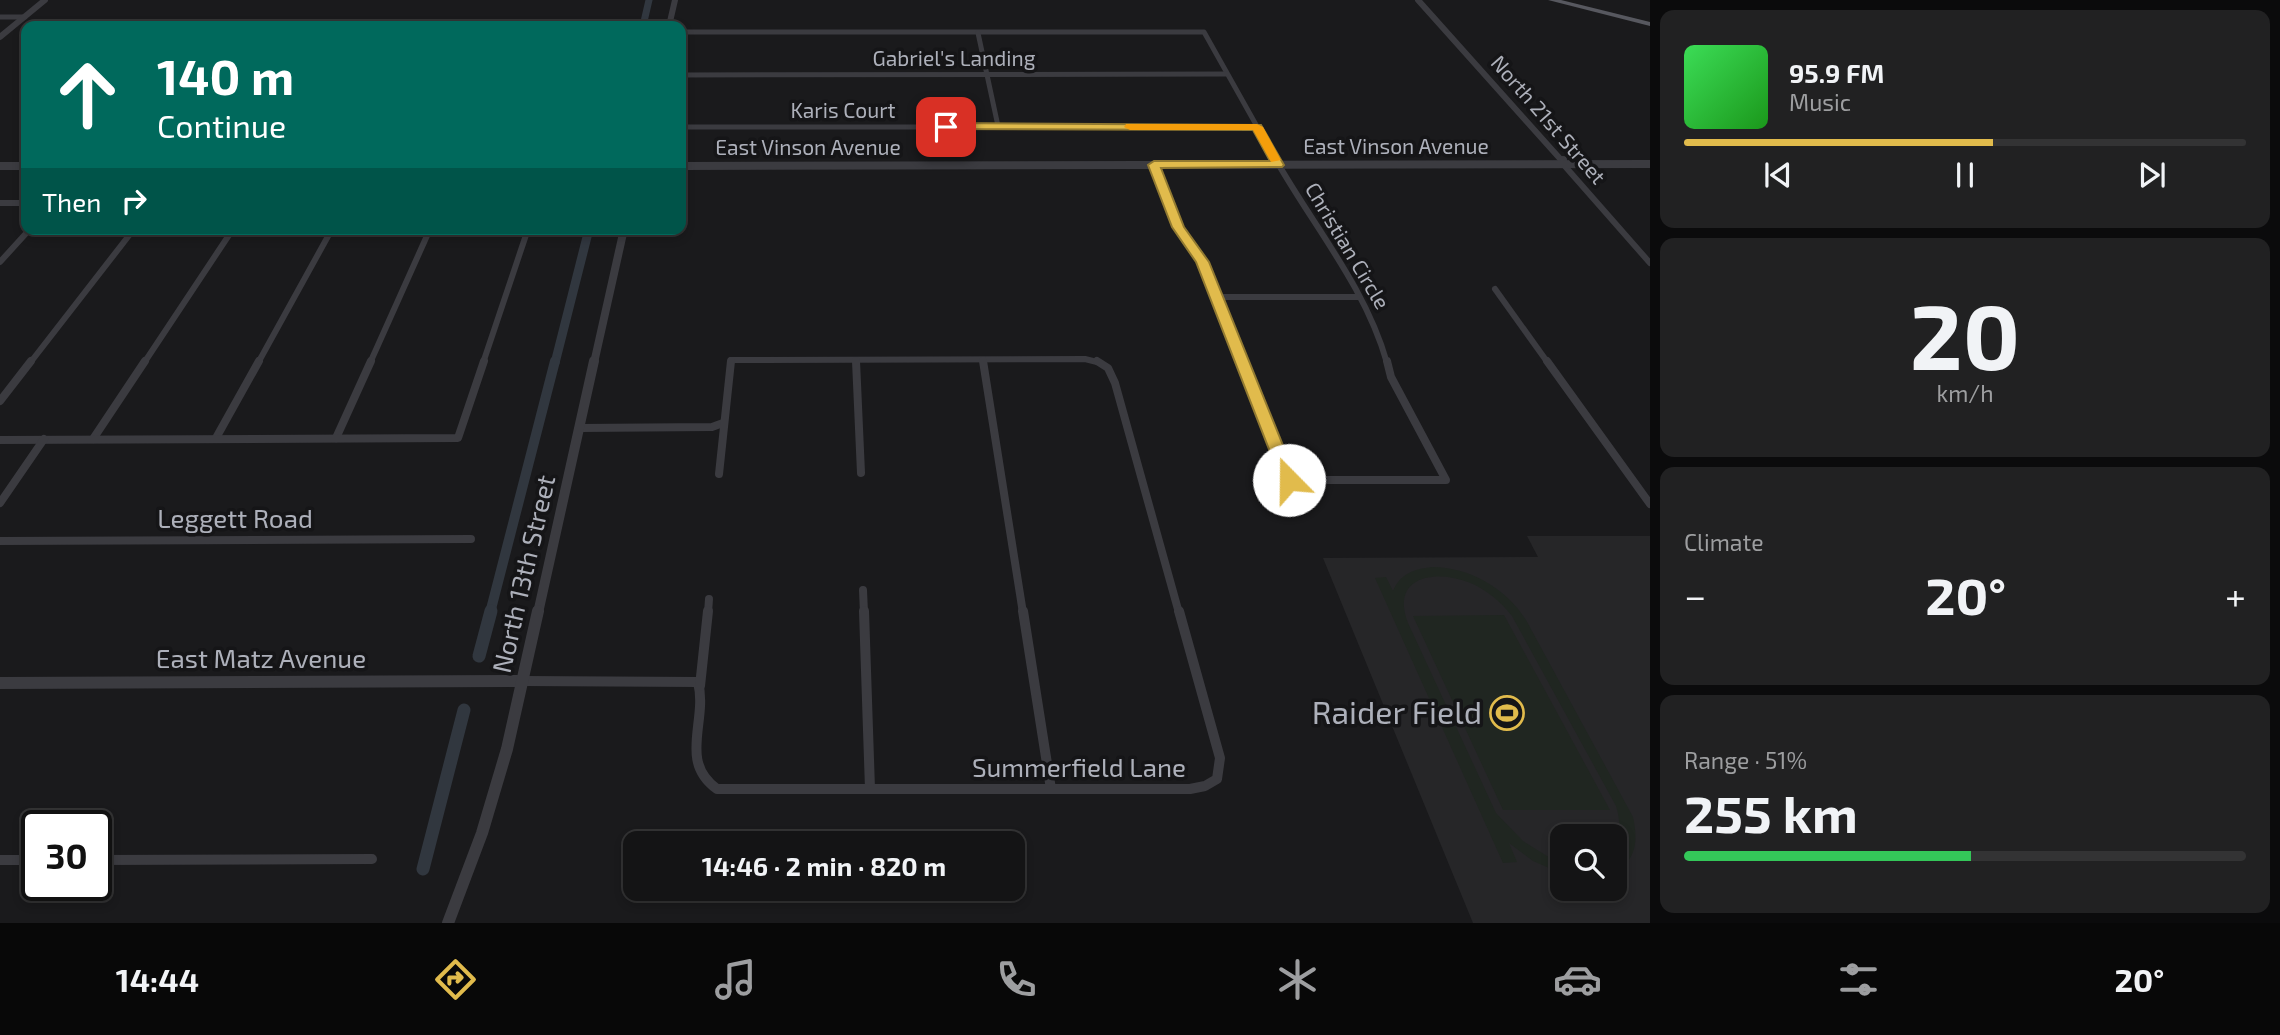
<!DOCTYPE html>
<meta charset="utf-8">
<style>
:root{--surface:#141415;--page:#212122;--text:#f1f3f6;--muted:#9d9ea0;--line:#333334;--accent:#e1bb4c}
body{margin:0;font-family:"Exo 2",sans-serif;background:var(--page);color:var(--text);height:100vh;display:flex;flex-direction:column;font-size:26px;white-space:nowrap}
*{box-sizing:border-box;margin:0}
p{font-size:23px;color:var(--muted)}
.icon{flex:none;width:38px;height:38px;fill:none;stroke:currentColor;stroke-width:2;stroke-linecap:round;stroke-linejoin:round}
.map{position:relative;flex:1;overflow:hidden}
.details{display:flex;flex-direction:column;gap:10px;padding:10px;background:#0b0b0c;width:630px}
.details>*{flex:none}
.banner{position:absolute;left:21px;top:21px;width:665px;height:214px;border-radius:14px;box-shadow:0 4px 10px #0003,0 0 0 2px var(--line);background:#00695c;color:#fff;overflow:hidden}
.tools{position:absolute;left:1550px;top:824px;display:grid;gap:14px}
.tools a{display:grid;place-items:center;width:77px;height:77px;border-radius:14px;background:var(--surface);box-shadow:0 4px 10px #0003,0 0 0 2px var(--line);font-size:35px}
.speed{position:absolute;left:21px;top:810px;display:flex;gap:14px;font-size:35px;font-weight:700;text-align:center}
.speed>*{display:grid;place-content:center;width:91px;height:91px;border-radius:50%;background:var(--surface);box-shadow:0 4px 10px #0003,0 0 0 2px var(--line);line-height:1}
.speed .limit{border:4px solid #111;border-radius:10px;background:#fff;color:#111}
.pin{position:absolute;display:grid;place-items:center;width:60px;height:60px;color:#fff;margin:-30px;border-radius:14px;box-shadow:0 4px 10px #0006}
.me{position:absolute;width:77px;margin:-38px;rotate:338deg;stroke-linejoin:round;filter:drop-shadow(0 0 5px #0008)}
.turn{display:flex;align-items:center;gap:24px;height:147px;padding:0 21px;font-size:32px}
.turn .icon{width:91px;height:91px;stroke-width:2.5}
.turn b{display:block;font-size:49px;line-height:60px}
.then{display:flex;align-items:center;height:66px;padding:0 21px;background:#0003;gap:14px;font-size:26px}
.big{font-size:52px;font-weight:700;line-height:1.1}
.details .tile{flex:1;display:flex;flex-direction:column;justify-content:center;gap:10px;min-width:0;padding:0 24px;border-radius:14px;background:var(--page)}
.details .dial{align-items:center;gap:0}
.dial b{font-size:91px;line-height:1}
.song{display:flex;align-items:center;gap:21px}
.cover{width:84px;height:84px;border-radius:10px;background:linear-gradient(135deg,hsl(130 70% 55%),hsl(120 70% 35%))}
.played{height:7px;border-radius:4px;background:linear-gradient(90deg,var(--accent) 55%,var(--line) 55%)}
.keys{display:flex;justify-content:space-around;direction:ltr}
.heat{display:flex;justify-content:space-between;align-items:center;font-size:38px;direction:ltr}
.charge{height:10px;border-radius:5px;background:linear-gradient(90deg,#34c759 51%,var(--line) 0)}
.trip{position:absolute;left:623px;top:831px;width:402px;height:70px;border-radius:14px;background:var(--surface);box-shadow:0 4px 10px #0003,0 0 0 2px var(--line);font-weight:700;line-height:70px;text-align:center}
.tab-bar{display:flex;height:112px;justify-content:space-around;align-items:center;background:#080808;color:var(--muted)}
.tab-bar .icon{width:49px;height:49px}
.tab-bar .selected{color:var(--accent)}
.tab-bar b{font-size:32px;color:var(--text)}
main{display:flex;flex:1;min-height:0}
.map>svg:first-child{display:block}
</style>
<main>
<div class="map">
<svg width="1650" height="923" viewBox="0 0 1650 923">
<rect width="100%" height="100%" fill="#1a1a1c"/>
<!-- built -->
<path fill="#262628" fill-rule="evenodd" d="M1527,536H1650V923H1473L1323,558L1538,557ZM1563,836H1615V889H1563Z"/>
<!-- green -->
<g fill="#202621">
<path d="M1432,567C1469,567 1506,588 1526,620L1633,817C1638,840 1637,859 1615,873C1615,849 1624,830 1616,806L1512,616C1500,601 1486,589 1468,582C1434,569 1390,577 1408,623L1496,813L1523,841L1547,856L1563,861V874L1533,861L1509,843L1517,862L1503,863L1375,578L1386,577L1393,591C1400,574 1414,569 1432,567Z"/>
<path d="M1504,615L1610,810H1503L1413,616Z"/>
</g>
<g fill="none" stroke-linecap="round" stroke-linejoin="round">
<!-- canal-far3 -->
<path stroke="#31373f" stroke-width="7" d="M643,26L649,0"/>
<!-- canal-far2 -->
<path stroke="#31373f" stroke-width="9" d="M555,363L589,229"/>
<!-- canal-far1 -->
<path stroke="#31373f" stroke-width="10" d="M490,613L555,361"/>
<!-- canal -->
<g stroke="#31373f" stroke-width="13">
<path d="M479,656L491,611"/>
<path d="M423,869L464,710"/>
</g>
<!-- minor-far3 -->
<g stroke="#3b3b40" stroke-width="5">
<path d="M0,17H25"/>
<path d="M681,32H1204L1277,162"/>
<path d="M978,33L998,126"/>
<path d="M681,75L1227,74"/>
<path d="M681,127H1257"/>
</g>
<!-- minor-far2 -->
<g stroke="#3b3b40" stroke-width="6">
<path d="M1276,160C1314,227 1366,288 1387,363"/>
<path d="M1563,164L1650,263"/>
<path d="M1154,165L1178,227L1202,262L1242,363"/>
<path d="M0,203H26"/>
<path d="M0,262L30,229"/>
<path d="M1495,289L1548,363"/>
<path d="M1217,297H1359"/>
<path d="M30,363L134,229"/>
<path d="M144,363L233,229"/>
<path d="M258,363L332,229"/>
<path d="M370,363L430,229"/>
<path d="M483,363L528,229"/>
<path d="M731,363V360L1085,359L1101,363"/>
</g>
<!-- minor-far1 -->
<g stroke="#3b3b40" stroke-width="8">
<path d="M856,361L861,473"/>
<path d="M983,361L1023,613"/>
<path d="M1097,361L1108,368L1115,383L1179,613"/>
<path d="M1241,361L1289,480H1446L1391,377L1387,361"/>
<path d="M1547,361L1650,504"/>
<path d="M0,401L31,361"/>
<path d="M580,428L712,427L723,423"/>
<path d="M216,438L259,361"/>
<path d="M336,438L371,361"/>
<path d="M93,439L145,361"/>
<path d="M0,440L458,438L484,361"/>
<path d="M719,474L731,361"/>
<path d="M0,503L44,439"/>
<path d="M0,541L471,539"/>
<path d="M863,590L864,613"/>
<path d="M708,613L709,599"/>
</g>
<!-- minor -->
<g stroke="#3b3b40" stroke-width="10">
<path d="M864,611L870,789"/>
<path d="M1023,611L1051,789"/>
<path d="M523,681L698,682C708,721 678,761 717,789H1190L1205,786L1217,779L1220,758L1179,611"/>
<path d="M700,686L708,611"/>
<path d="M0,860H37"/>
<path d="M96,860L372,859"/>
</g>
<!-- tertiary-far3 -->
<g stroke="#3b3b40" stroke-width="6">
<path d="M1418,0L1563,162"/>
<path d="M669,26L675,0"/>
<path d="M0,37L45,0"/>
</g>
<!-- tertiary-far2 -->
<g stroke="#3b3b40" stroke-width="8">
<path d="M1563,160V164"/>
<path d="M0,166H26"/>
<path d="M681,166L1650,164"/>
<path d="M594,363L624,229"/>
</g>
<!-- tertiary-far1 -->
<path stroke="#3b3b40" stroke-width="10" d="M538,613L594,361"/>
<!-- tertiary -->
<g stroke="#3b3b40" stroke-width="12">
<path d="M0,683L523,681"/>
<path d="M448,923L482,833L507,749L538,611"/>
</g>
<!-- primary -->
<path fill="#57585f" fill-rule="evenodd" d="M1548,0H1561L1650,22V26Z"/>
</g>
<!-- route -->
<path fill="#e1bb4c" stroke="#927a31" stroke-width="2" d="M946,123L1261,125L1284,165L1282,167L1161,168L1184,227L1209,262L1297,480L1295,485H1284L1281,480L1196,262L1172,227L1148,165L1154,161H1270L1253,130L942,129V124Z"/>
<!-- slow -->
<path fill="#f59e0b" d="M1126,124H1257L1263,127L1281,160L1271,162L1253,130H1130L1124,127Z"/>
<!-- icons -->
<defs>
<g id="stadium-ring" transform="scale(1.75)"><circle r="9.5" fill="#151517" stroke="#e1bb4c" stroke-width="1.5"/><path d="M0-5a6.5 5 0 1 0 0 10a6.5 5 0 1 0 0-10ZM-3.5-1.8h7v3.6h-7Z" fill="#e1bb4c"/></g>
</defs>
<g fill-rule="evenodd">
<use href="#stadium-ring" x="1507" y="713"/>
</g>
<g text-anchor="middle" stroke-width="7" stroke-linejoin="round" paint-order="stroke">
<!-- far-street labels -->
<g font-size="21" fill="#adb0ba" stroke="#151517">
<text x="954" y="66">Gabriel's Landing</text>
<text x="843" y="118">Karis Court</text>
<text transform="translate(1548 120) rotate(49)" y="7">North 21st Street</text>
<text x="1396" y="154">East Vinson Avenue</text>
<text x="808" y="155">East Vinson Avenue</text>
<text transform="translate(1347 246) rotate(59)" y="7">Christian Circle</text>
</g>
<!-- street labels -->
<g font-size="26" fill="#adb0ba" stroke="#151517">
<text x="235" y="528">Leggett Road</text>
<text transform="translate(524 574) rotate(-77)" y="9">North 13th Street</text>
<text x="261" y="668">East Matz Avenue</text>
<text x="1079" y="777">Summerfield Lane</text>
</g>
<!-- near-poi labels -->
<g font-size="32" fill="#adb0ba" stroke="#151517" text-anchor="end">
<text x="1482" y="724">Raider Field</text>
</g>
</g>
</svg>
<div class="tools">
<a><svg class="icon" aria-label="search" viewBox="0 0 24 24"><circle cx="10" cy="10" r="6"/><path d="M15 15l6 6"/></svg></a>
</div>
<div class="speed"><div class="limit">30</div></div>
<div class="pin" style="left:946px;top:127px;background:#d93025"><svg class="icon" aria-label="arrive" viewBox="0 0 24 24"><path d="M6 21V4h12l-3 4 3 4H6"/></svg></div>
<svg class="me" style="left:1289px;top:480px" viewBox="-20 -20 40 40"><circle r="19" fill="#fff"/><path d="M0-13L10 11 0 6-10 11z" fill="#e1bb4c"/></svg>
<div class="trip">14:46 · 2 min · 820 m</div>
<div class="banner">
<div class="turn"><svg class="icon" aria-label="ahead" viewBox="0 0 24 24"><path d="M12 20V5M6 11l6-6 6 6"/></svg><div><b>140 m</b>Continue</div></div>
<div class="then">Then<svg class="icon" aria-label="right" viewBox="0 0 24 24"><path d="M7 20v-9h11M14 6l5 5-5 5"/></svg></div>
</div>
</div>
<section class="details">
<div class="tile">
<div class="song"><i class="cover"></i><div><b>95.9 FM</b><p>Music</p></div></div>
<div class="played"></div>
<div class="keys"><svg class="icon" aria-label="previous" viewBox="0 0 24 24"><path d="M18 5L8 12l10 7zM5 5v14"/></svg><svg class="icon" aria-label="pause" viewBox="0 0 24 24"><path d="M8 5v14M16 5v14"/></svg><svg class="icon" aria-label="next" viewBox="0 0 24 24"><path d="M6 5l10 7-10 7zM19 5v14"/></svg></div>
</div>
<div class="tile dial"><b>20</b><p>km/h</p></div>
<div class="tile"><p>Climate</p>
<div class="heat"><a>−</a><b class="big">20°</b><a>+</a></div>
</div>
<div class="tile"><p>Range · 51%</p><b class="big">255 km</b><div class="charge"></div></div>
</section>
</main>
<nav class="tab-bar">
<b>14:44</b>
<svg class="icon selected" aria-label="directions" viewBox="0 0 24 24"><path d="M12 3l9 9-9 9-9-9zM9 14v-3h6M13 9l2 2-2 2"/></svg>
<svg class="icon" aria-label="music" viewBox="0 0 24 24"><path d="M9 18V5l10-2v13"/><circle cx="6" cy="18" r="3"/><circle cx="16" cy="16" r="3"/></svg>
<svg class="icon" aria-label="phone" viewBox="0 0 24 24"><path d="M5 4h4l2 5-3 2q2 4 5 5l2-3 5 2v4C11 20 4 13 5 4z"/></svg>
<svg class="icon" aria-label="climate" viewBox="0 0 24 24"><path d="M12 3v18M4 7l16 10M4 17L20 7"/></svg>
<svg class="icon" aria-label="car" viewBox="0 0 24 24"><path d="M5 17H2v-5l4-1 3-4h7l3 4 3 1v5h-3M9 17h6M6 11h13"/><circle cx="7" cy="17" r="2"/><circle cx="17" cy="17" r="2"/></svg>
<svg class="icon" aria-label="filters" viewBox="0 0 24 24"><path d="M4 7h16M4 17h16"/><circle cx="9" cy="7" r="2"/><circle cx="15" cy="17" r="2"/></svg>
<b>20°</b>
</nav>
